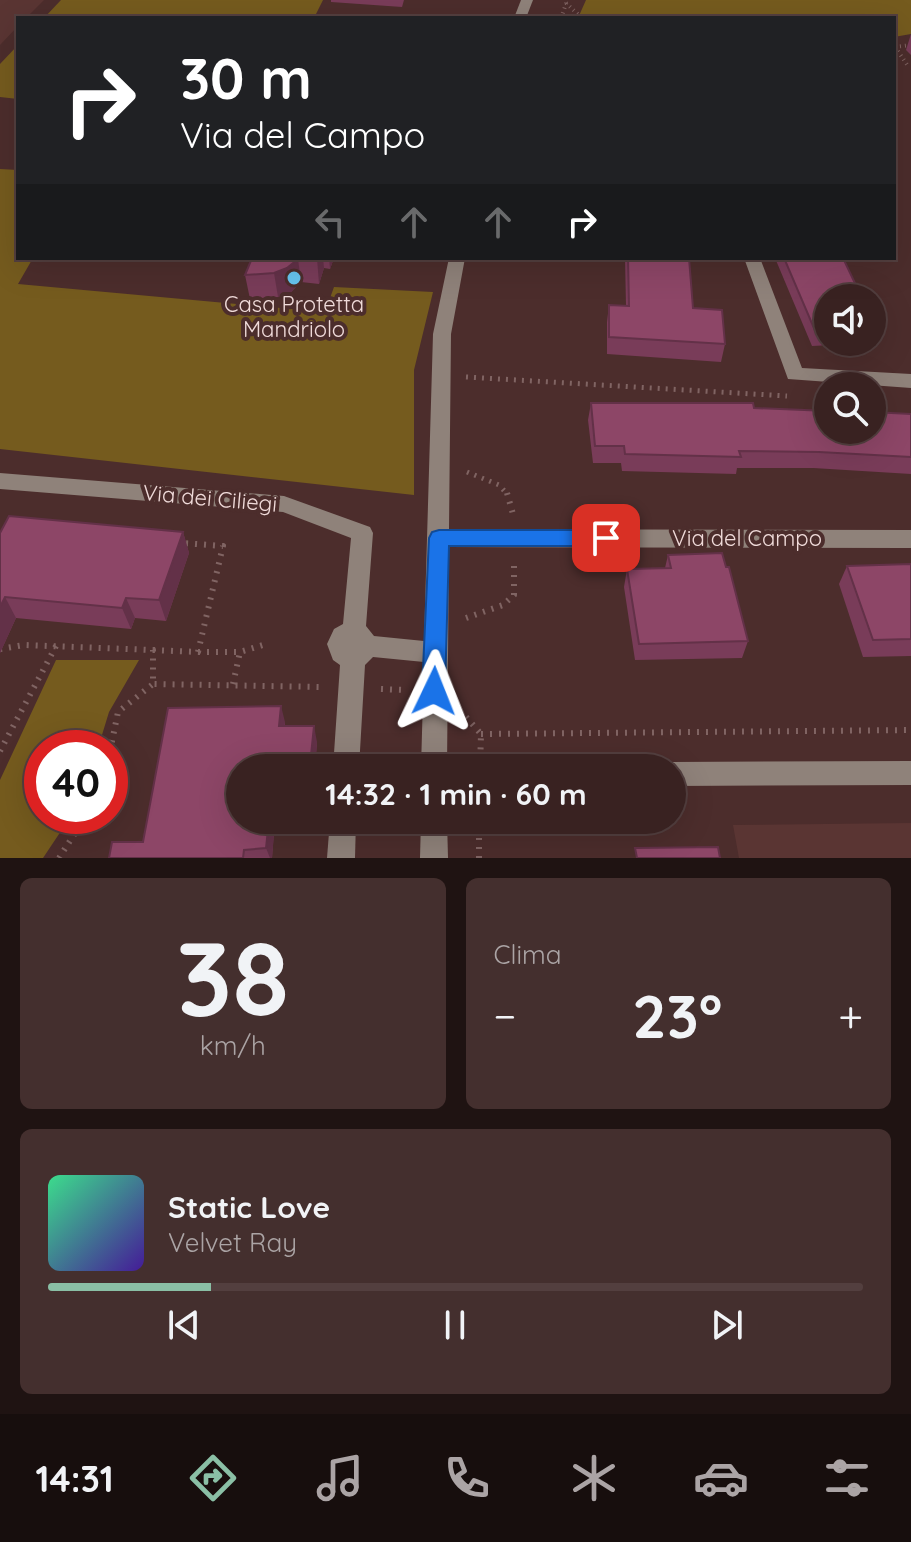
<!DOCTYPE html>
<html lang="it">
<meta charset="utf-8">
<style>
:root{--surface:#392221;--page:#442f2e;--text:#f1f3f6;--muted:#aba4a5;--line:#533f3f;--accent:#8abfa5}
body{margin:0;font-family:Quicksand,sans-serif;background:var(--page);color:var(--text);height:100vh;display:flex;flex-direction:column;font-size:30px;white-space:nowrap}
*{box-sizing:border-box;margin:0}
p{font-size:26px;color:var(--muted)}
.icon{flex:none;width:44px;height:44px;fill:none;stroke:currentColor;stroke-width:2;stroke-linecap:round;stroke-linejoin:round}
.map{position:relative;height:858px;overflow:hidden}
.side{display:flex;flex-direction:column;gap:20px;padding:20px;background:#1f1312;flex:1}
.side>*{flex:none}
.hud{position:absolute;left:16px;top:16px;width:880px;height:244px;border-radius:0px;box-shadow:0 8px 32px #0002,0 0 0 2px var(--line);background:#202124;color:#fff;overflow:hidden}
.fabs{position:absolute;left:814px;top:284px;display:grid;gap:16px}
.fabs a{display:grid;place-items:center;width:72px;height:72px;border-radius:50%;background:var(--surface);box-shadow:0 8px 32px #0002,0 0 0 2px var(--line);font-size:40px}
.speed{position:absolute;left:24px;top:730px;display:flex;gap:16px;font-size:40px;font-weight:700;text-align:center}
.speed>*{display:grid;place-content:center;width:104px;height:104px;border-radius:50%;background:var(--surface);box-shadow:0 8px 32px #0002,0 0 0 2px var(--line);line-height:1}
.speed .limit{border:12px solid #d22;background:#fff;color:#111}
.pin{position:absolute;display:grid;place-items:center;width:68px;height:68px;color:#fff;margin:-34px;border-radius:16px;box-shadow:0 4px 12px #0006}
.me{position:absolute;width:88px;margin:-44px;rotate:2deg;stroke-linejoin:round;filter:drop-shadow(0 0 6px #0008)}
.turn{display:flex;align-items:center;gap:28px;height:168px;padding:0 32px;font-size:36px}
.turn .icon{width:104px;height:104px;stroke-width:2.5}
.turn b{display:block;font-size:56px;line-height:68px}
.lanes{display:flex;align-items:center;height:76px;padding:0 32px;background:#0003;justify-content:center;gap:40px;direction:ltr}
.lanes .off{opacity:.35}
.big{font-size:60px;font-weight:700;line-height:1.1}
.side .card{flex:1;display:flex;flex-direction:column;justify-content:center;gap:12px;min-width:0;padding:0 28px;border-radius:12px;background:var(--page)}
.side .dial{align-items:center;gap:0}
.dial b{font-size:104px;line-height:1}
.song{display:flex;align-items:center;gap:24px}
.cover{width:96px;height:96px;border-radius:12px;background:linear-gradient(135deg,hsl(150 70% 55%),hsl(260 70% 35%))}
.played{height:8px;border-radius:4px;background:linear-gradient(90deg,var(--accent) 20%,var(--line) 20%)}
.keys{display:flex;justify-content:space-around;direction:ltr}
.heat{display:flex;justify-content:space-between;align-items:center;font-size:44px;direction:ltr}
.side .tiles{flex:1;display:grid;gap:20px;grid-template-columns:1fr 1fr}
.card:last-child{grid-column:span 2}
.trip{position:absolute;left:226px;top:754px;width:460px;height:80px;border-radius:40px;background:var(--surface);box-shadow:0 8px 32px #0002,0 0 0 2px var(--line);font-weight:700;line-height:80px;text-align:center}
.dock{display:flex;height:128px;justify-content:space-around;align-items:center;background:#170e0d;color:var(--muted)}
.dock .icon{width:56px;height:56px}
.dock .on{color:var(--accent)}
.dock b{font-size:36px;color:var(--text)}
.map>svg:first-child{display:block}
</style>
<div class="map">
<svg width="911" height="858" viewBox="0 0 911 858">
<rect width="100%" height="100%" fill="#4c2d2c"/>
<!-- built -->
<g fill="#5a3533">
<path d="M0,0H44L26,18H18V26L0,45Z"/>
<path d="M911,823V858H739L733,825Z"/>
</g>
<!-- green -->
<g fill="#755b1e">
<path d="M61,0H323L314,18H44Z"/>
<path d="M586,0H911V34L894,37V18H578Z"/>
<path d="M18,45V99L0,97V64Z"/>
<path d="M0,169L18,170V258H33L18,284L325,312L334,287L433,292L414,370V495L0,449Z"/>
<path d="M56,660H139L109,712L98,748H42V816H71L43,858H0V780Z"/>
</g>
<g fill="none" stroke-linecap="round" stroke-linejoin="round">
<!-- path-far2 -->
<g stroke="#806463" stroke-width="4" stroke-dasharray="1 4" stroke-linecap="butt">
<path d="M566,3L582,18"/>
<path d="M561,18L567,1"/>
<path d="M895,47L908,66"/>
<path d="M895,47L911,45"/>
</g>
<!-- path-far1 -->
<g stroke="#806463" stroke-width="5" stroke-dasharray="2 6" stroke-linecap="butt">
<path d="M466,377L787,396"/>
<path d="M467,472L499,485L508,495"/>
</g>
<!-- path -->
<g stroke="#806463" stroke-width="6" stroke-dasharray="2 7" stroke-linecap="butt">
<path d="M507,493L513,514"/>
<path d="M466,618L503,605L514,595V564"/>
<path d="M0,649L24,645L153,650V684L323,687"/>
<path d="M153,650L198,652L223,546L182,543"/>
<path d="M198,652H240"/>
<path d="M233,684L240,652L263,645"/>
<path d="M381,689L404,690"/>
<path d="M466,717L481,734L480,768"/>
<path d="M481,734L911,730"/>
<path d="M0,751L56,646"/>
<path d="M110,751L118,712L153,684"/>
<path d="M479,820V858"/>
<path d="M59,858L86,816"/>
</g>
<!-- minor -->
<g fill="#8f827a" fill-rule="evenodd">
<path d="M521,0H533L526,18H514Z"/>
<path d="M449,258H465L451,334L449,529L911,530V548L449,547L447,768H421L424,662L373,657L365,665L359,768H333L340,665L333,660L327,644L334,629L343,624L351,538L283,512L0,489V473L284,496L370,527L373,533L366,626L374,636L424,641L433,334Z"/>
<path d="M744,258H760L802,368L911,374V388L788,379Z"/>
<path d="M911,761V785L672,786V768H662L672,762Z"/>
<path d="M330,820H356L355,858H327Z"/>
<path d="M421,820H447L448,858H420Z"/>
</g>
</g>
<!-- wall -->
<g fill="#793c59">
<path d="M331,0H404L402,7L331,2Z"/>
<path d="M911,34V55L906,50Z"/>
<path d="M252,258H334L330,269L324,268L319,284L301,282L291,292L278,297L250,299L245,275Z"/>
<path d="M625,258H689L693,308L725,344L721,362L607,354V322L609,305L626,306Z"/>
<path d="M775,258H843L828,298V342H872V318L878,330L872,343L812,346Z"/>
<path d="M591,403L911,414V474L813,468H737L736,474L622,471L621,463H593L588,420Z"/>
<path d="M183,532L189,553L166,621L135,618L131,629L16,618L0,653V533Z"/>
<path d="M668,555L726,567L748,641L742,658L635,660L624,587L627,569L665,568Z"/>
<path d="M911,564V656L863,657L839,584L847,566Z"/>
<path d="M285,722V726L317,742L315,768H240V820H275L272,858H109L143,842Z"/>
</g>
<!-- shaded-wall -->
<g fill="#633148">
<path d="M317,258H323L324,268L319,284Z"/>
<path d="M329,258H334L330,269Z"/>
<path d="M298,259L301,282L291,292L278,297L274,273Z"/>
<path d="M183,532L189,553L166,621L159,600Z"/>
<path d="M5,597L16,618L0,653V607Z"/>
<path d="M126,598L135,618L131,629L122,608Z"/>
<path d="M281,706L285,722L283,742L279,726Z"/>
<path d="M314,726L317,742L315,768L311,755Z"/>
<path d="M275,756L279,768H274Z"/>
<path d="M269,820H275L272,858H270L266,848Z"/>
</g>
<!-- building -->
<g fill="#8d4667" stroke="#633148" stroke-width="2">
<path d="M252,258H317L316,260L298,259L287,268L274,273L245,275Z"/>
<path d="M628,258H689L693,308L722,310L725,344L609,337V305L629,306Z"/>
<path d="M784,258H843L862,298H828V332L816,333Z"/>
<path d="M872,318L878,330H872Z"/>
<path d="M591,403H753L754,408L828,411V430H872V412L911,414V457L819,452L739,451L741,457L625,454L624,446H595Z"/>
<path d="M9,516L183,532L159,600L126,598L122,608L5,597L0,607V533Z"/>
<path d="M722,553L726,567H729L748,641L639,644L627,569L671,568L668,555Z"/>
<path d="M911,564V639L873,640L847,566Z"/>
<path d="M281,706L279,726H314L311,755L275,756L274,768H240V820H269L266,848L244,850L243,858H109L112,842H143L168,708Z"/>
<path d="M718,847L720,858H637L635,848Z"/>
</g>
<!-- route -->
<path fill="#1a73e8" stroke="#114b97" stroke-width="2" d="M439,530H606L613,533L616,538L613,544L606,546H449L445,691L442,698L434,701L426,698L422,691L429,538L432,532Z"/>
<!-- markers -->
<circle fill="#66c4ef" stroke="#4c2d2c" stroke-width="3" cx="294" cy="278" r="8"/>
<g text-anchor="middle" stroke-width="8" stroke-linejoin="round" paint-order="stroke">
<!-- poi labels -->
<g font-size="22" fill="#f0dbda" stroke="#4c2d2c">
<text x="294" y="312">Casa Protetta<tspan x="294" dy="25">Mandriolo</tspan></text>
</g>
<!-- street labels -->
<g font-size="22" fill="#f0dbda" stroke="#4c2d2c">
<text transform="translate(210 498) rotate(5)" y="8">Via dei Ciliegi</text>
<text x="747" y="546">Via del Campo</text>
</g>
</g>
</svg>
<div class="fabs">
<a><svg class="icon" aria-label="sound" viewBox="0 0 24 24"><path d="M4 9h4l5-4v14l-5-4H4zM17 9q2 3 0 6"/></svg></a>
<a><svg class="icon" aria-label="search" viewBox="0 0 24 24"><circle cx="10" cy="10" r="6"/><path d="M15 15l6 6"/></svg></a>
</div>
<div class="speed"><div class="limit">40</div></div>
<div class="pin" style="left:606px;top:538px;background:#d93025"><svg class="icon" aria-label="arrive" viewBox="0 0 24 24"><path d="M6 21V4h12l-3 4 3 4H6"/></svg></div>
<svg class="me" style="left:434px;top:691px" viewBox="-20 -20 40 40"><path d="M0-17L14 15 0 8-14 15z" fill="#1a73e8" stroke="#fff" stroke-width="4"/></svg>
<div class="trip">14:32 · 1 min · 60 m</div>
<div class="hud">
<div class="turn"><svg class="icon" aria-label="right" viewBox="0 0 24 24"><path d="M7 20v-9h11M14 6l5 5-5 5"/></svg><div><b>30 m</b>Via del Campo</div></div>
<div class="lanes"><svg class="icon off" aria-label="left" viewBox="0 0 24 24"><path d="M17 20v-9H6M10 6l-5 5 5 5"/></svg><svg class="icon off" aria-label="ahead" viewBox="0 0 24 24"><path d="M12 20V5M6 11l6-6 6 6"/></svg><svg class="icon off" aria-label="ahead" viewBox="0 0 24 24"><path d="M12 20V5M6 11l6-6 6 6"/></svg><svg class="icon" aria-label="right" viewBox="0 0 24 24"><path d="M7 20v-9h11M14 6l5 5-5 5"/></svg></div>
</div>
</div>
<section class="side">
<div class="tiles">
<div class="card dial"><b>38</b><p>km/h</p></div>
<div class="card"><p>Clima</p>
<div class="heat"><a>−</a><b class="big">23°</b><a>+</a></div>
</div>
<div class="card">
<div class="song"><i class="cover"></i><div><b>Static Love</b><p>Velvet Ray</p></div></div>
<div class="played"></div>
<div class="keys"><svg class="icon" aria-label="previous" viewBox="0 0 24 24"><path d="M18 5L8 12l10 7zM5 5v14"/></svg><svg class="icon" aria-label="pause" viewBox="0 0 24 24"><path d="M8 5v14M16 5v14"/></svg><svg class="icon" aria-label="next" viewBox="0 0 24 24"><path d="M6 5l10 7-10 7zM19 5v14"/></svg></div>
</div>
</div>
</section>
<nav class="dock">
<b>14:31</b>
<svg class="icon on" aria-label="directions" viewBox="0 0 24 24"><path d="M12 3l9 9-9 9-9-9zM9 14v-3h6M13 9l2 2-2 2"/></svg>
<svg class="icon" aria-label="music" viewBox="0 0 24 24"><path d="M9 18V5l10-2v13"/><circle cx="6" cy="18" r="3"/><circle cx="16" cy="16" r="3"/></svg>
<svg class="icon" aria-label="phone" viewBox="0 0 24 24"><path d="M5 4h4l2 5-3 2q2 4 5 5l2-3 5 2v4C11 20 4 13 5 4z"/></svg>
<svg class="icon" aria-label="climate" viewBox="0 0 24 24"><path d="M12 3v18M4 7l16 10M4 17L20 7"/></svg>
<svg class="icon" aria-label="car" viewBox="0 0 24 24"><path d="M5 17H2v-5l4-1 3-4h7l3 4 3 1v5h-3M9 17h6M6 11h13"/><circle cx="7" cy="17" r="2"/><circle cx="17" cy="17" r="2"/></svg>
<svg class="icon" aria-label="filters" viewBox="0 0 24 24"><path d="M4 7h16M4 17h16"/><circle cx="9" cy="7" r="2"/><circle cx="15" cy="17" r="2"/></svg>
</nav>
